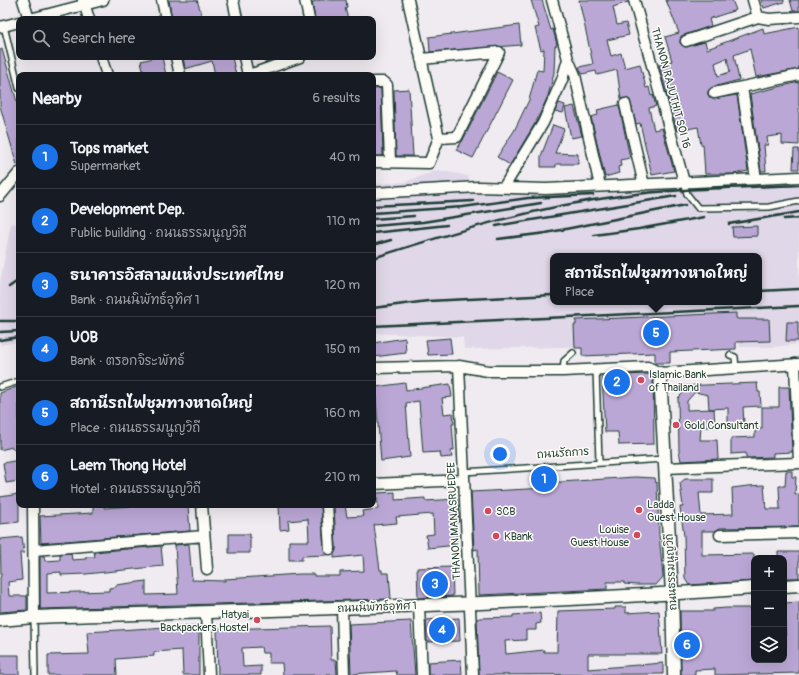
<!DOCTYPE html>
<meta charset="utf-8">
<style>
:root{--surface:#171b24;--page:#20242c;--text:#f1f3f6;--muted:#9ea1a6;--line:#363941;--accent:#1a73e8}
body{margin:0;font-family:Pangolin,"Playpen Sans Thai",sans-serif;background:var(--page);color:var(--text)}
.controls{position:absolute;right:12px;bottom:12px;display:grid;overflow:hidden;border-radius:8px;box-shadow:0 4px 16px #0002}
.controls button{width:36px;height:36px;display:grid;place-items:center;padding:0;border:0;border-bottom:1px solid var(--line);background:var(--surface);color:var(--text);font:20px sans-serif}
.you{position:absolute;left:500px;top:454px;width:14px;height:14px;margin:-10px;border:3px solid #fff;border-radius:50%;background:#1a73e8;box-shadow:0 0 0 6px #1a73e833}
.badge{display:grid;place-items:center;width:26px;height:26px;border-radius:50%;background:var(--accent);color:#fff;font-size:13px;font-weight:700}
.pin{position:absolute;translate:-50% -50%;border:2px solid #fff;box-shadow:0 1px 4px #0006}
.popup{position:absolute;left:550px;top:253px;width:212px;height:52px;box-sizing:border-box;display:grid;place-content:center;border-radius:8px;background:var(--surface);filter:drop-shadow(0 1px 3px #0005);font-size:13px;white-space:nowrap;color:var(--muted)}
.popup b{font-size:15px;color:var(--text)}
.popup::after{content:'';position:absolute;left:50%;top:100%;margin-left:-8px;border:8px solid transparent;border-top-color:var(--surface)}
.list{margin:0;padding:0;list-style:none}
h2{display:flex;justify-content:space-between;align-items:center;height:52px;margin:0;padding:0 16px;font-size:17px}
h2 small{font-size:13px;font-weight:400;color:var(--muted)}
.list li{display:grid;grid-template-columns:26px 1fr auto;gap:12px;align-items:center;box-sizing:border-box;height:64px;padding:0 16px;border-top:1px solid var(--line)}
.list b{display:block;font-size:15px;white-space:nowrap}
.list p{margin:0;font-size:13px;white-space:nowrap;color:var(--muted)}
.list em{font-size:13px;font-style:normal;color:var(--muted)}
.icon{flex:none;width:22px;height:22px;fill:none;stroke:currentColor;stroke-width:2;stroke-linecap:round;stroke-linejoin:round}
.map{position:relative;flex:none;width:799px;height:675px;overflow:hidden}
.search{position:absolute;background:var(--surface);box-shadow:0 4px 16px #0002;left:16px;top:16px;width:360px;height:44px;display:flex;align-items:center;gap:10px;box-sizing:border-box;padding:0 14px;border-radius:8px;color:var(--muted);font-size:15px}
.panel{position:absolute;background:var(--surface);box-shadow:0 4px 16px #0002;left:16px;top:72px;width:360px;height:436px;border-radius:8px}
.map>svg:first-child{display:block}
.built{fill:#e0d7e8;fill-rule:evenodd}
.building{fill:#bba7d6;stroke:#1f3d34;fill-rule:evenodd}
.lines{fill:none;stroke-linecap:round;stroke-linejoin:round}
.service-casing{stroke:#1f3d34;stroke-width:8}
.minor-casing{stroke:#1f3d34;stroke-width:13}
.tertiary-casing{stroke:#1f3d34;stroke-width:15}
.service{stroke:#fdfcf7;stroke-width:5}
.minor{stroke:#fdfcf7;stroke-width:10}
.tertiary{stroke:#fdfcf7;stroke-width:12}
.rail{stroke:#1f3d34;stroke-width:2.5}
.poi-dot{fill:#d1495b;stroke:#fdfcf7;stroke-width:1.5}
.labels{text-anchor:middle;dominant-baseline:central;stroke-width:3;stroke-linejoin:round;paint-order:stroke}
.street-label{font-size:11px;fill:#1f3d34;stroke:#fdfcf7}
.poi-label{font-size:11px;fill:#1f3d34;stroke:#fdfcf7;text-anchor:start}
</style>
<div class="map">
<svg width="799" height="675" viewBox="0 0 799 675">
<rect width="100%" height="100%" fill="#f0ebf0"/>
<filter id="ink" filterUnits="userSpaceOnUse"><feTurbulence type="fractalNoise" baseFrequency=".025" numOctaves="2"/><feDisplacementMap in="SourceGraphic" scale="8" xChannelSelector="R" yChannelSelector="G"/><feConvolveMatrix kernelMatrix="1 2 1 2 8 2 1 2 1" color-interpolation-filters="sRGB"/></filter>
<g filter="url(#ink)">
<path class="built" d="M438 170 468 176 470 190 799 176V344L773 347H740L738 339 567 347 464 349 463 337 373 333V184L405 182ZM553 256H759V302H553Z
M19 223V342L0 345V282L11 224Z"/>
<path class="building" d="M169 0H197L203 19H172Z
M321 0H346L347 7 345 8 348 19H315L312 2Z
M531 0H542L551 30 553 29 557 45 555 46 554 73 548 96 537 120 510 165 497 157 514 131 529 100 537 70 543 71 544 49 541 50 535 28 539 27Z
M579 0H628V2L613 7 617 25 626 23 629 35 607 40 611 56 621 53 625 68 640 64 646 88 649 87 651 96 653 95 656 106 649 108 654 130 662 128 674 171 652 175 640 123 636 124 630 100 626 98 621 99 617 70 597 75 596 71 582 74 579 67 593 64Z
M666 0H732L736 10 709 19 711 26 681 36 680 43 685 47 705 42 707 49 763 28 764 34 799 27V69L756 77 750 49 734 55 739 80 713 87 708 91V95L712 99 737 95 748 171 734 174H705L703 144 701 145 698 127 677 131 659 65 672 61 665 37 679 33ZM727 58 730 72 718 76 715 63Z
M761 0H784V2L764 8Z
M790 0H799V11H793Z
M519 25 521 45 430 52 429 37Z
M2 49 19 109V165H17L0 106V50Z
M157 57H162L166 75H144L141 61Z
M183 57H232L236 75H215L212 61 185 69Z
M497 72 513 80 473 158 456 150 463 140Z
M799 82V145L782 144V135L767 137 768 145H764L766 171H761L750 94Z
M381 88 383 156H373V89Z
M409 89 413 156H396L394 90Z
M559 103 565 105 563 113 555 111Z
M619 105 630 158 620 160 621 166 618 167 619 173 605 177 591 117 598 115 597 110Z
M574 106 582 136 571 138 565 108Z
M553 125 564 129 555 153 578 154V164H556V167H541V156Z
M794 149H799V169H793Z
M757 226V236L733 237 732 227Z
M736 313V318L738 319H769L770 341 736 342V349L670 352V363H655V353L582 356V348H575L574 325H576V320Z
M787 322H798V341H786Z
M405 338 406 353 373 357V343Z
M450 338 452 354 428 355 426 340Z
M648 374 653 377 654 444 619 445 618 432H605L602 376Z
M405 383 406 390 450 384 452 397 442 398 444 414 453 413 454 424H452L454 450 451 451 452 457 441 458 440 452 423 453 419 401 406 403 410 457 381 461 375 387Z
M757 383 758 392H760L761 406 743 407 744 424 728 425V408L709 409 708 395 695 392 687 401V410L714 409 715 427H701L700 440H717L718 459 681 461 679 451 678 398 686 390 679 389V386Z
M19 386V457L12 447 0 450V393Z
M779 387H789L792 452 773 453V457L746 458V453L731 454V438L755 437V429H762V407H779Z
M19 460V481L6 483 3 463Z
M786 471H792V477H796L795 494H799V527L720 528 715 531H702V555L754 554V581L689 585 685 579 684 536 680 507H683L680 483 685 479H713V493H699L701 515 733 514 732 488 748 486 764 485 766 509H780L779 486H785Z
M635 477 655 478 656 483 657 482 659 534 663 577 656 585H637L624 584V582H607V589L479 595 478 549 474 550 471 492 547 488 546 483Z
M395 492V500L425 498V501L457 499 459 522H455L457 545 428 548 426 535 434 534 433 514 396 517 397 523 374 525 380 570H382V573H389L391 599 40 609V556H44L45 561 60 560V554L71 553 72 560 86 559V557H95L94 552 161 546 163 566 86 574 61 575V572L47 573V593L109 591V588L116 587V585L146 581V595L178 594 175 545 189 544 192 580 225 581V579L300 574H314V576H340V572L364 571 363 555 334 558V554L336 549 334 505H345L347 517 363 516 362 511 378 509 377 493Z
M19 494V522L0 524V497Z
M93 505H104V508L149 505H188L190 531 41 543 40 516 93 513Z
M279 505H321L324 549 327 555 302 556V560H289V541H309L308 519 288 521 289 529 280 530Z
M229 534H250V553H229Z
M22 537 24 553H20L22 580 8 582 9 596H27V610L0 612V577L1 576 0 539Z
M778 552H799V578H784V558H778Z
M452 567 453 596 418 598 417 568Z
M799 602V673L715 675V669L695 670V675H681L680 611H713V609L727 608H754V660H784V646H786L784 603Z
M615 607H626V613L659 611 662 654H588V669L663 663V674L479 675 477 619 479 618 513 617V615L540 613 541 623 536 624V630H526V640L505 641 506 654 544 650V652H557L558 611 615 609Z
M459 618 460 641 427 642 426 620Z
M411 621 415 675H397L396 671 351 674 349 624Z
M199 625V675H183L182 650 154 652V656L116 659 117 675H48V655L89 654 87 632Z
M330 626 331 660H336L337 675H283L282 663H269V653H262L261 647 242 648 243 667 261 666V675H218L217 629Z
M0 655H19V675H0Z
M461 660 462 675H428V662Z"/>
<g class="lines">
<defs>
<path id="service" d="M4 26 19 88
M684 182 687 194 698 208 769 207 799 201
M730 355 735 357 736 369
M596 369 599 462
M563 371 564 361 573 353
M0 387 19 381
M463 472 664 459
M34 618 35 675"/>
<path id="minor" d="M23 0 29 19
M83 0 89 19
M162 0 166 19
M233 0 237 19
M305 0 309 19
M634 0 684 182
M753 0 758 17
M30 19 103 0
M0 27 19 22
M686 41 758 17 769 19 799 17
M101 57 107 75
M176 57 180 75
M244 57 248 75
M421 59 499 52 457 137 439 138
M568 59 575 75 600 186
M249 75 300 57
M373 82H384L387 85 390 161
M742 87 756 179
M714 93 799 75
M625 104 644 185
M373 162 429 163 439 138 408 0
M504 187 543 123 562 80 568 59 552 0
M373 193 478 187 546 189 799 177
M0 196 19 173
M459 366 473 675
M373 368 459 366 488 371H563L648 367 660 373 799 364
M665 468 799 463 795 364
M373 484 464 480
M33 505 34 617
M202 505 207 569
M327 505 330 549
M720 535 799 533
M34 550 204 536
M419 606 422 675
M342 609 344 675
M206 612 209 675"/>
<path id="tertiary" d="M660 373 672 594 674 675
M784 586 799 585
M0 620 34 617C274 610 514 605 754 588"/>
</defs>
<use href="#service" class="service-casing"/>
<use href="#minor" class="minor-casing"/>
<use href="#tertiary" class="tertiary-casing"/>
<use href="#service" class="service"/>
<use href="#minor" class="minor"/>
<use href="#tertiary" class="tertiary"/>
<path class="rail" d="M373 206 473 201
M373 213 463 207 528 198 593 195
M373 219 414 216
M784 219 799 218
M729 224 799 212
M373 226 423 222 541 203
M496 226 676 196
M373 233 447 225
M594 235 639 229 704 217
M498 239 546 233 685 205
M373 245 391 240
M373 258C454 232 535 207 620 196 679 188 740 188 799 185
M9 287 19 280
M759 291 799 289
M373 308 428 301 553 295
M0 321H19
M373 326 799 306
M0 332 19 331
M0 340 19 337"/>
</g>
</g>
<g class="poi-dot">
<circle cx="641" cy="380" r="4"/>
<circle cx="676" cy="425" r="4"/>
<circle cx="639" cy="510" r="4"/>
<circle cx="488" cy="511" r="4"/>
<circle cx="637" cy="535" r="4"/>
<circle cx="496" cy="536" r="4"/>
<circle cx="257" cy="620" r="4"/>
</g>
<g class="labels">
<g class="street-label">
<text transform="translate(671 88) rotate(75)">THANON RAJUTHIT SOI 16</text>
<text transform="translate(563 453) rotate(-4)">ถนนรัถการ</text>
<text transform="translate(454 521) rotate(-93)">THANON MANASRUEDEE</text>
<text transform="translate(671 572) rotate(-93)">ถนนธรรมนูญวิถี</text>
<text transform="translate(377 607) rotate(-2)">ถนนนิพัทธ์อุทิศ 1</text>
</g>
<g class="poi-label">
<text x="649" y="374">Islamic Bank<tspan x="649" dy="13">of Thailand</tspan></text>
<text x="684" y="425">Gold Consultant</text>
<text x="647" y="504">Ladda<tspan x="647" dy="13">Guest House</tspan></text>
<text x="496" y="511">SCB</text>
<text x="629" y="529" text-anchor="end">Louise<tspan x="629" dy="13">Guest House</tspan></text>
<text x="504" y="536">KBank</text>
<text x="249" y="614" text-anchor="end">Hatyai<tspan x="249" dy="13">Backpackers Hostel</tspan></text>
</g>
</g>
</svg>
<div class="controls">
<button>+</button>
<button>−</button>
<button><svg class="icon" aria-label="layers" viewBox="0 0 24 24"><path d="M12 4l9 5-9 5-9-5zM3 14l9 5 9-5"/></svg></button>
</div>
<div class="you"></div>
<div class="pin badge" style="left:544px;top:479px">1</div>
<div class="pin badge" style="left:617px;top:382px">2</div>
<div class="pin badge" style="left:435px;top:584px">3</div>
<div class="pin badge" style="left:442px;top:630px">4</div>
<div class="pin badge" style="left:656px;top:333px">5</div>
<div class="popup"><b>สถานีรถไฟชุมทางหาดใหญ่</b>Place</div>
<div class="pin badge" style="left:687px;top:645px">6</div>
<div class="search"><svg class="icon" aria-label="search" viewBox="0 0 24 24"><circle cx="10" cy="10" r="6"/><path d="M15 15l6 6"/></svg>Search here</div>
<section class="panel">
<h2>Nearby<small>6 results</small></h2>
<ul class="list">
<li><span class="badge">1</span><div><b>Tops market</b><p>Supermarket</p></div><em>40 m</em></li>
<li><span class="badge">2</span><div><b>Development Dep.</b><p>Public building · ถนนธรรมนูญวิถี</p></div><em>110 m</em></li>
<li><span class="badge">3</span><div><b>ธนาคารอิสลามแห่งประเทศไทย</b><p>Bank · ถนนนิพัทธ์อุทิศ 1</p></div><em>120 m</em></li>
<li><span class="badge">4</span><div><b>UOB</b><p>Bank · ตรอกจิระพัทธ์</p></div><em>150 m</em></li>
<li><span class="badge">5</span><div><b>สถานีรถไฟชุมทางหาดใหญ่</b><p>Place · ถนนธรรมนูญวิถี</p></div><em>160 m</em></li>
<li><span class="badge">6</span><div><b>Laem Thong Hotel</b><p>Hotel · ถนนธรรมนูญวิถี</p></div><em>210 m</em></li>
</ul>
</section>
</div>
